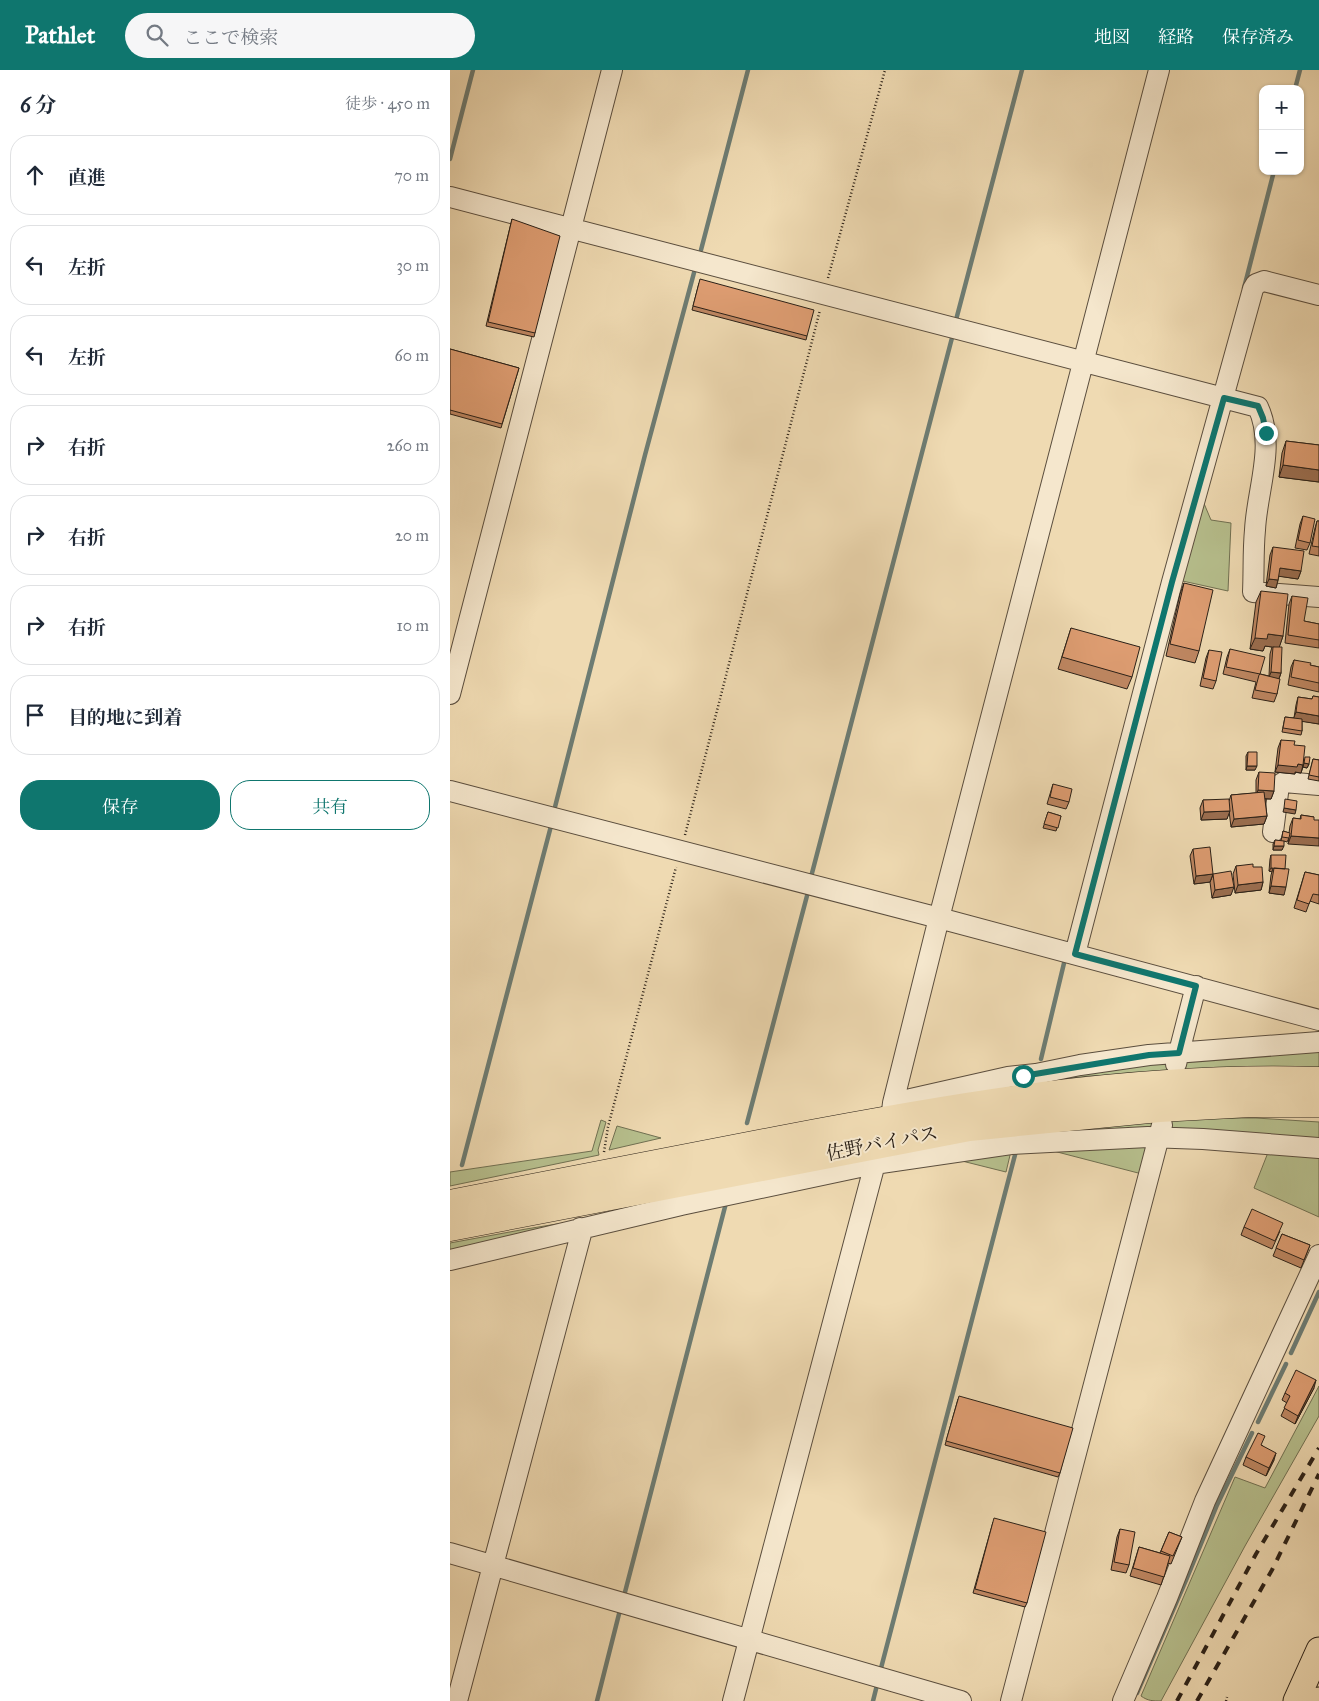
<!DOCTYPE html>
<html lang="ja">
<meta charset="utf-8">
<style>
:root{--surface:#fff;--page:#f6f6f7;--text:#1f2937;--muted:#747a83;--line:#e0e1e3;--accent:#0f766e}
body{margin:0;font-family:"IM FELL Great Primer","Noto Serif JP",serif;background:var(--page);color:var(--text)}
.controls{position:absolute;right:15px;top:15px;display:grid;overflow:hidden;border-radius:10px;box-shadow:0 1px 4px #0004}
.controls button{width:45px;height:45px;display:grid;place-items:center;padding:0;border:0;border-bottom:1px solid var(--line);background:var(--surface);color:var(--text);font:25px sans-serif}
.stop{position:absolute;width:15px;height:15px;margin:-11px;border:4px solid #0f766e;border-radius:50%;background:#fff}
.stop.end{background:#0f766e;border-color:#fff;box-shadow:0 1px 5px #0008}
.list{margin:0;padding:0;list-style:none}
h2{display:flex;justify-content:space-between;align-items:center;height:65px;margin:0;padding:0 20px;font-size:21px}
h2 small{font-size:16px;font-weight:400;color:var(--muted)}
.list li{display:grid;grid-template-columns:32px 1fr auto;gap:15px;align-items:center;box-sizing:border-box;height:80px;margin:0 10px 10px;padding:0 10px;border:1px solid var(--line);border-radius:20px}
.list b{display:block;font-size:19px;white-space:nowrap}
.list em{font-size:16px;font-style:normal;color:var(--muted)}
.actions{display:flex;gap:10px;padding:15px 20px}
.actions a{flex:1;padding:11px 0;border:1px solid var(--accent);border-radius:20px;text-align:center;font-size:18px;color:var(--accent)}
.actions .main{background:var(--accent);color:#fff}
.icon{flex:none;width:28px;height:28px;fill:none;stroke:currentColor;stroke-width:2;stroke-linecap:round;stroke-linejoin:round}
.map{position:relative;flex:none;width:869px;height:1631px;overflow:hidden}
header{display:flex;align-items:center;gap:30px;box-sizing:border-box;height:70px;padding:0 25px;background:var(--accent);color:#fff}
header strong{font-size:24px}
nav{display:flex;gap:28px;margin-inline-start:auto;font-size:18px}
.search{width:350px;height:45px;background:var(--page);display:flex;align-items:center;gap:12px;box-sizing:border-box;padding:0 18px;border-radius:28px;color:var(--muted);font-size:19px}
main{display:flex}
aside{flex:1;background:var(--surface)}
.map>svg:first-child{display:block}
.green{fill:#b7c08e;stroke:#707052}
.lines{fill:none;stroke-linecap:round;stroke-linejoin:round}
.stream{stroke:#6d7c73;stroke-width:4.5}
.minor-casing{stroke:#5b4e3e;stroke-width:22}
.major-casing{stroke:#2a2017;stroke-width:27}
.highway-casing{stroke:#2a2017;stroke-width:29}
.path{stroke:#2a2017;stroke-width:2.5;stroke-dasharray:1 2.5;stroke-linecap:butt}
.minor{stroke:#f5e7cd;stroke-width:20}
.major{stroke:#efdab2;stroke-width:25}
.highway{stroke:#efdab2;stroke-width:28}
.rail{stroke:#2a2017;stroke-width:4;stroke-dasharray:9 9;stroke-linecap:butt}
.wall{fill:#bf8762;stroke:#2a2017}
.shaded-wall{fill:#9b6e50;stroke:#2a2017}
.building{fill:#de9d72;stroke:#2a2017}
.route{stroke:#0f766e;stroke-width:6}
.labels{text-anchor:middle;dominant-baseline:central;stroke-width:4;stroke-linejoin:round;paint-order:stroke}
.street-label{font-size:19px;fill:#2a2017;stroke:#f5e7cd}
</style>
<header>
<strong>Pathlet</strong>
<div class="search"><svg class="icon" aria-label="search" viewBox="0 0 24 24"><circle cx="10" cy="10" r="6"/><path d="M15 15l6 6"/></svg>ここで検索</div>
<nav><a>地図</a><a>経路</a><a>保存済み</a></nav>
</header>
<main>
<aside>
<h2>6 分<small>徒歩 · 450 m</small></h2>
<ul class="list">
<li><svg class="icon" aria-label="ahead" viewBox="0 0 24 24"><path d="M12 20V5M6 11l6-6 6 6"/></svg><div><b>直進</b></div><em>70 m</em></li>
<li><svg class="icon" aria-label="left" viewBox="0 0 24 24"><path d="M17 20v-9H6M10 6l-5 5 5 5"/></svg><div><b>左折</b></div><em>30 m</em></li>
<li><svg class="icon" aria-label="left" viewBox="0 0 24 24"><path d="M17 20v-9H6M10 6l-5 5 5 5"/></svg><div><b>左折</b></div><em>60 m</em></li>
<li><svg class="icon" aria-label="right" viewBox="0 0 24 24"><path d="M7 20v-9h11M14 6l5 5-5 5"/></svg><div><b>右折</b></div><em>260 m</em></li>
<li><svg class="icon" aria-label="right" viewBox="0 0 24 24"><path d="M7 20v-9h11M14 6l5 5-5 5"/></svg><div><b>右折</b></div><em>20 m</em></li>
<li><svg class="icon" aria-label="right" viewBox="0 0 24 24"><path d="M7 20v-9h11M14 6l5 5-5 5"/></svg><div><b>右折</b></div><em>10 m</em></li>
<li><svg class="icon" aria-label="arrive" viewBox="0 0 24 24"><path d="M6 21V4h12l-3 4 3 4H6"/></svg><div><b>目的地に到着</b></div></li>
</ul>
<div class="actions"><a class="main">保存</a><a>共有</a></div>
</aside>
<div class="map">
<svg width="869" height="1631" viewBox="0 0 869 1631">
<rect width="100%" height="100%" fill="#efdab2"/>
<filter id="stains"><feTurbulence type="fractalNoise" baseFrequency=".004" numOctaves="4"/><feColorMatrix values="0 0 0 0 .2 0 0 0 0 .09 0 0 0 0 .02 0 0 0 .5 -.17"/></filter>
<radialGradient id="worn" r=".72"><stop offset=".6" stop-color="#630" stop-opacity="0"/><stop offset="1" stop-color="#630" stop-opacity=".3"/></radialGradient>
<path class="green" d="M750 424 761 450 781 453 778 521 728 510Z
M869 977V1001H743L639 1006 551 1016 559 1011 738 990Z
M740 1048H806L869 1052V1073L698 1062 549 1067Z
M151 1050 156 1052 148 1080 149 1085 0 1116V1102L142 1081Z
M167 1056 211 1068 159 1080Z
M648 1074 699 1078 692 1104 588 1077Z
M819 1080 869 1084V1147L804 1118Z
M561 1081 556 1102 504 1089Z
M206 1138 0 1187V1173L76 1159Z
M869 1316V1346L795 1476 711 1631C703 1631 698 1631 691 1626L785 1407 815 1418Z"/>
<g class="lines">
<path class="stream" d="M845 19 850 0
M0 89 23 0
M251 180 298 0
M794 218 824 101
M506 250 572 0
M105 737 195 385 245 199
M361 807 503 264
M591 989 615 889
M297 1053 358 822
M12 1095 101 756
M841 1283 869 1222
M808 1352 836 1294
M174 1526 276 1133
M430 1602 566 1081
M687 1623 736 1510 767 1435 802 1363
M147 1631 170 1540
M423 1631 427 1615"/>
<defs>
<path id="minor" d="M0 127 808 337C826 376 807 419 805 460 803 480 804 501 803 522L869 527
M0 624 162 0
M0 721 489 848 869 950
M823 762 829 715 834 712 869 715
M625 884 722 512 803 219 806 214 814 211 869 225
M726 994 746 916
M443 1033 558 1007 586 1004 630 995 699 985 869 972
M441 1049 443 1033 489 848 709 0
M0 1190 231 1135 424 1094 561 1074 698 1067 753 1069 869 1078
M0 1483 511 1631
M7 1631 131 1164 130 1158
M283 1631 423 1101 424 1084
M561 1631 712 1055
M673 1631 717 1528 755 1431 869 1185"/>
<path id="major" d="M846 1631 869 1580
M869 1631V1630"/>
<path id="highway" d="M0 1134C110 1112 220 1091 330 1070 508 1036 686 1005 869 1011
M0 1157 519 1057 709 1038 800 1033H869"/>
</defs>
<use href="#minor" class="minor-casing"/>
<use href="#major" class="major-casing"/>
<use href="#highway" class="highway-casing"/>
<path class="path" d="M378 208 435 0
M235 765 370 240
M154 1082 158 1057 226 797
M776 1631 777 1627"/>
<use href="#minor" class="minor"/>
<use href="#major" class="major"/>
<use href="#highway" class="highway"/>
<path class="rail" d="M727 1631 806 1484 869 1378
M747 1631 822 1500 869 1404"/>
</g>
<path class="wall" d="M62 149 85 263 84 267 36 256Z
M249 213 357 266 356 270 242 240Z
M0 279 69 298 51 358 0 344Z
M836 371 869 375V412L829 407 832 383Z
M853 446 860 473 857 480 845 478 850 454Z
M867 451H869V486L859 484 865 458Z
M823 477 851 501 848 509 829 506 826 518 816 516 820 485Z
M734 513 749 581 745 593 716 586 730 524Z
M811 521 833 566 829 577 831 603 829 609 827 624 824 632 802 628 806 612 773 604 777 587 780 579 810 604 819 606 820 584 822 577 815 576 813 581 800 579 806 532Z
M842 526 854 551 869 554V578L835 573 839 534Z
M621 558 682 607 677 619 608 599Z
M759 580 766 611 763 619 750 616 756 588Z
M844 590 860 595 869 597V622L838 615 841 597Z
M863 626 869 627V654L852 651V661L851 665 832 662 835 647 844 648 846 635 848 627 862 629Z
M831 670 844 675 854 690 859 694 857 698 853 697 851 703 845 702V704L825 702 828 678Z
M798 682 805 700H796V686Z
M863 689 869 690V711L858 709Z
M809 702 824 721 821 729H815L817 746 814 754 781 757 779 741 777 749 751 750 750 738 753 730 779 731 781 725 806 723V710Z
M603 714 619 732 616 739 597 734Z
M598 742 611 746 606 761 593 758Z
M851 745 864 747 838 774 839 768 837 772 834 771 832 780H823V774L825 770 831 771 833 761 839 763 840 756 843 748 850 749Z
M743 779 763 804 760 812 744 814 740 786Z
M821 785 834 825 819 823 821 805 822 802 819 801 820 789Z
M786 796 803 797 813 812 811 820 785 823 783 804Z
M855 802 869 805V834L860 831 856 842 844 838Z
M763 804 781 825 762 828 760 812Z
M794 1157 830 1161 822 1179 791 1165Z
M832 1164 860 1175 851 1198 823 1186Z
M864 1318 845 1354 831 1346 837 1333 832 1330 835 1323Z
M508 1329 610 1403 608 1407 495 1375Z
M812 1375 824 1390 816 1406 793 1395 796 1387Z
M543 1452 577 1533 575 1537 523 1523Z
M670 1459 679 1495 676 1503 661 1500 667 1467Z
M719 1462 732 1467 721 1494 718 1493 711 1515 680 1506 689 1477 710 1483Z"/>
<path class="shaded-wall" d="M833 395 869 400V412L829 407Z
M830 498 851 501 848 509 827 506Z
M819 509 828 510 826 518 816 516Z
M818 564 833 566 829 578 815 576 813 581 800 579 805 568Z
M821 602 831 603 828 611 818 610Z
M846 642 869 646V654L843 650Z
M854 693 859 694 857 698 853 697Z
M848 694 853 695 851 703 845 702V704L825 702 828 695Z
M797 696H807L805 700H796Z
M808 720 824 721 821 729 805 728Z
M834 738 846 740 845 744 833 742Z
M780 741 777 749 751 750 754 742Z
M817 746 814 754 781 757 784 749Z
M841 766 869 768V776L838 774Z
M824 776H834L832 780H823Z
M821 798H823L822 802 819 801Z
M763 804 760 812 744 814 746 806Z
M813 812 811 820 785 823 788 815Z
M821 816 836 817 834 825 819 823Z
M784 817 781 825 762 828 765 820Z
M866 1310 864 1318 845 1354 848 1346Z
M826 1383 824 1390 816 1406 819 1398Z"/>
<path class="building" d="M62 149 110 166 85 263 38 252Z
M250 209 364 240 357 266 243 236Z
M0 279 69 298 52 354 0 340Z
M836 371 869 375V400L833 395Z
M853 446 865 449 860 473 848 470Z
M867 451H869V477L862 476Z
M823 477 854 481 851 501 830 498 828 510 819 509Z
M734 513 763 520 749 581 720 574Z
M811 521 838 524 833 566 818 564 817 569 805 568Z
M842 526 858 528 854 551 869 554V570L838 565Z
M621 558 690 577 682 607 612 587Z
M823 577H832L831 603 821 602Z
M780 579 815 587 810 604 830 609 827 624 805 620 809 605 810 604 776 597Z
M759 580 772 582 766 611 753 608Z
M844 590 861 593 860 595 869 597V613L841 607Z
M863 626 869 627V646L846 642 848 627 862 629Z
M835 647 852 649V661L833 658Z
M831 670 845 671 844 675 855 676 853 695 848 694 847 697 828 695Z
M798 682H807V696H797Z
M855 687H860L859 694 854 693Z
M863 689 869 690V707L859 705Z
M809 702 825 703 824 721 808 720Z
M603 714 622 719 619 732 600 727Z
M814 722 817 746 784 749 781 725Z
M779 729 780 741 754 742 753 730Z
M835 729 847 731 846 740 834 738Z
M598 742 611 746 608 758 594 754Z
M851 745 864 747V750H869V768L841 766 843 748 851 749Z
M833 761 840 763 839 768 832 767Z
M825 770 834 771V776H824Z
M760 777 763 804 746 806 743 779Z
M821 785H836L835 799 821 798Z
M803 794V797H812L813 812 788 815 786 796Z
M824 798 839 799 836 817 821 816Z
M781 801 784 817 765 820 763 804Z
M855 802 869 805V825L863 824 859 834 847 830Z
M802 1139 833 1153 825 1171 794 1157Z
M832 1164 860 1175 854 1190 826 1178Z
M846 1300 866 1310 848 1346 834 1338 840 1326 835 1323Z
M509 1326 623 1358 610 1403 496 1371Z
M808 1363 815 1366 811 1375 826 1383 819 1398 796 1387Z
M544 1448 596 1462 577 1533 525 1519Z
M670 1459 685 1462 679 1495 664 1492Z
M719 1462 732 1467 723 1486 711 1481Z
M689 1477 720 1486 714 1507 683 1498Z"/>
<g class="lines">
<path class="route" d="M573 1006 699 985 729 983 746 916 625 884 722 512 774 328 808 336 813 348 816 363"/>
</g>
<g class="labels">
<g class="street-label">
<text transform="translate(432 1073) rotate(-11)">佐野バイパス</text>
</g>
</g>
<rect width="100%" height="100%" filter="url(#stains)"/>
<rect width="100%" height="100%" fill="url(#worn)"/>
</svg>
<div class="controls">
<button>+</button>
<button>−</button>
</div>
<div class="stop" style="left:573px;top:1006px"></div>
<div class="stop end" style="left:816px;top:363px"></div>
</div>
</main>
